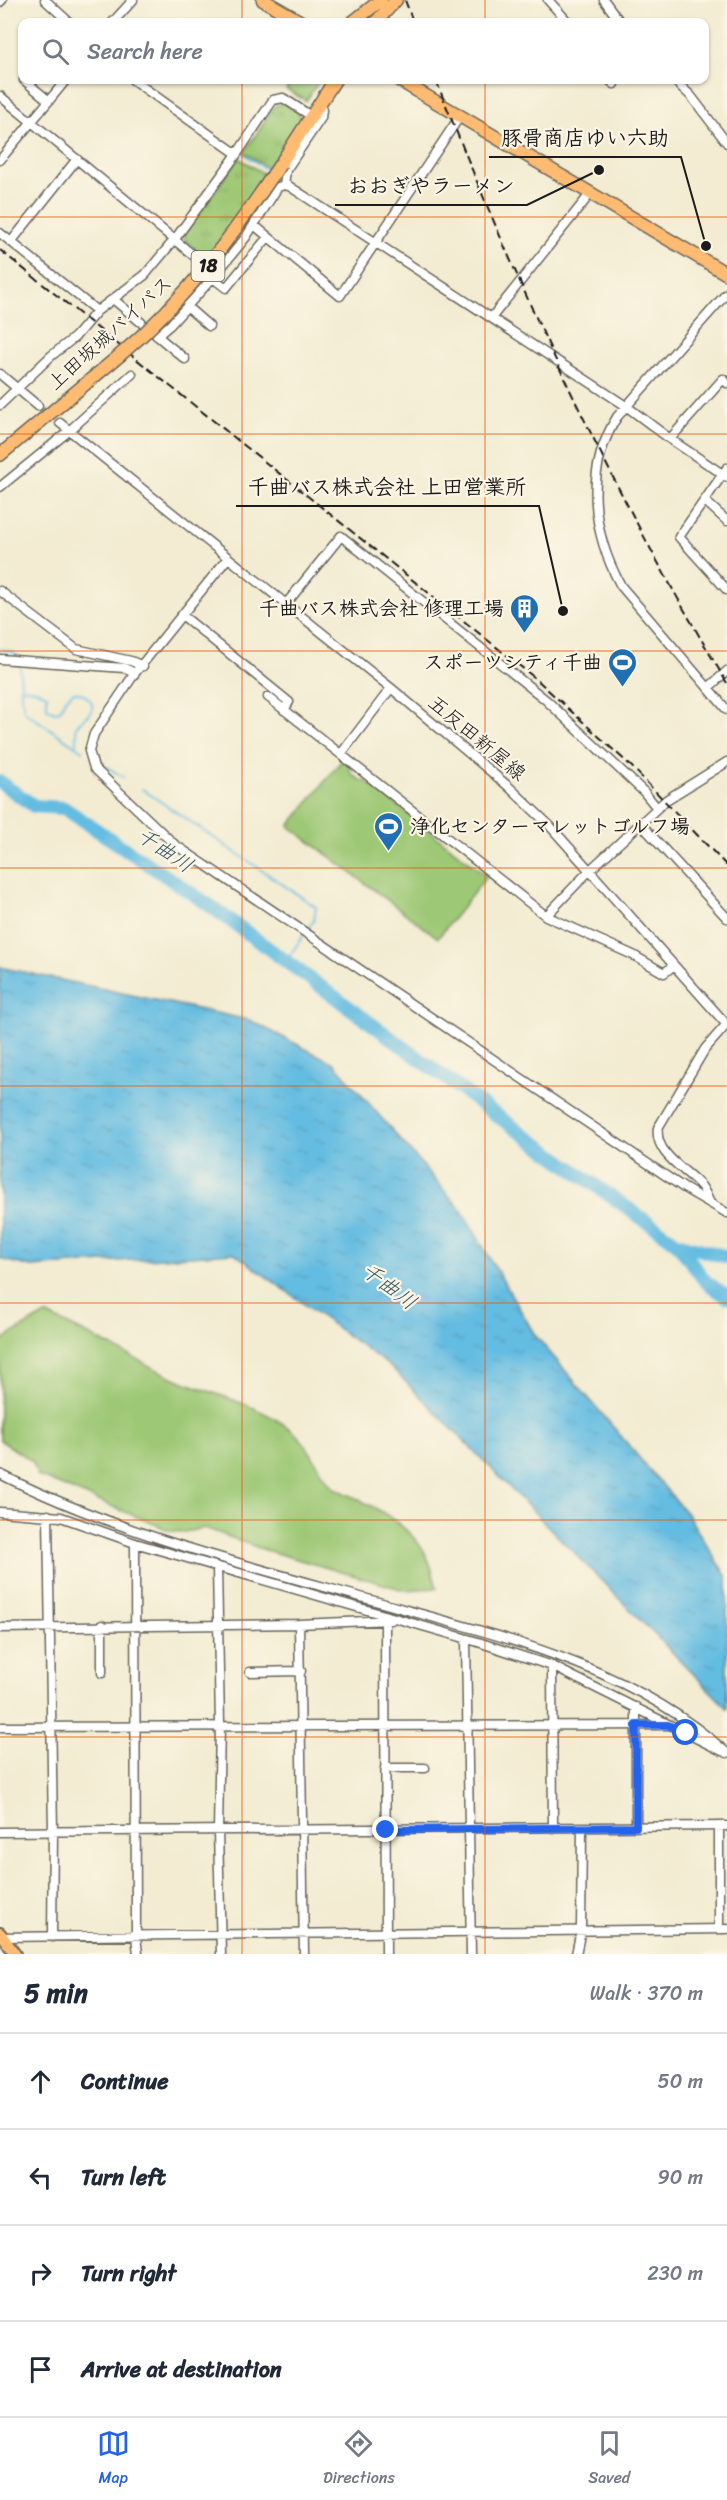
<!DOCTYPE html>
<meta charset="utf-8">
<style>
:root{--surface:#fff;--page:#f6f6f7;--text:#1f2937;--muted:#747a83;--line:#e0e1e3;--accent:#2563eb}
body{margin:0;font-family:Sriracha,"Klee One",sans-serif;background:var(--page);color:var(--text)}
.stop{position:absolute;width:18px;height:18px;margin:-14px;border:4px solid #2563eb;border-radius:50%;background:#fff}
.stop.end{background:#2563eb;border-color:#fff;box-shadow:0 2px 6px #0008}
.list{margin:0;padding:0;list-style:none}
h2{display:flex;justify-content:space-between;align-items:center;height:78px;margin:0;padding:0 24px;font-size:26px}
h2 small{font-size:20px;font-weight:400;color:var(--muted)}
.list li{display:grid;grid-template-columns:39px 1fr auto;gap:18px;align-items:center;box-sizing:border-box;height:96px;padding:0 24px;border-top:2px solid var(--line)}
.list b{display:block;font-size:22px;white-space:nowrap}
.list em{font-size:20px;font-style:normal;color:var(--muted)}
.icon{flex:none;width:33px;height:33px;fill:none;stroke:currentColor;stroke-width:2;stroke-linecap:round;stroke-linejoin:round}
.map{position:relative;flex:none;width:727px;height:1954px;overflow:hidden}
.search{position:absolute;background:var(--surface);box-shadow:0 2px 4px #0004;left:18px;right:18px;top:18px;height:66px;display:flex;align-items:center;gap:15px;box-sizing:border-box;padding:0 21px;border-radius:12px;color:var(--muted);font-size:22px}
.sheet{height:462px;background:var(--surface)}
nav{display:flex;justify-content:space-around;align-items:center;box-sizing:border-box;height:84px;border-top:2px solid var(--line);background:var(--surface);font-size:16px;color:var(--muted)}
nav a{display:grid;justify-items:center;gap:3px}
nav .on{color:var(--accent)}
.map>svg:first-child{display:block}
.grass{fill:url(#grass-tufts);stroke:#5c7248;stroke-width:1.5}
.park{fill:#9dc874;stroke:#5c7248;stroke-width:1.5}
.water{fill:url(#water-ripples);stroke:#406c7e;stroke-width:1.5}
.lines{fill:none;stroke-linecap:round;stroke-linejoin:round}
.stream{stroke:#64bce1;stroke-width:2}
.river{stroke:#64bce1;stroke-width:14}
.minor-tunnel{stroke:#c8c2ae;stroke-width:8;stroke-dasharray:8 4;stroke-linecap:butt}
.minor-casing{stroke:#67655c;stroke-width:11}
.major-casing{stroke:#67655c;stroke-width:14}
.highway-casing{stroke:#67655c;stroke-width:15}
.minor{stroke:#fff;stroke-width:8}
.major{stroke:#febb71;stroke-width:10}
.highway{stroke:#febb71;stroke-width:12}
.rail{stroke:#1c1c1c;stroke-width:2;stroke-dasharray:9 4.5;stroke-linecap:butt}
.highway-bridge-casing{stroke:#67655c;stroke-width:15;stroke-linecap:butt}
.highway-bridge{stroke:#febb71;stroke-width:12}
.route{stroke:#2563eb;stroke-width:8}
.grid{fill:none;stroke:#e8590c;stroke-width:1.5;stroke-opacity:0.55}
.labels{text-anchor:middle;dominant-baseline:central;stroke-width:4.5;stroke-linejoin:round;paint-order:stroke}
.shield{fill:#fcf5e5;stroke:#5f5d58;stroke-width:1.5}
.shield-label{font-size:18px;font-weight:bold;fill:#1c1c1c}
.street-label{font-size:20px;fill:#1c1c1c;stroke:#fcf5e5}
.poi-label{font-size:20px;font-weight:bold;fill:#1c1c1c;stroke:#fcf5e5;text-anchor:end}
.water-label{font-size:21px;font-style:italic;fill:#395c6b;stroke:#fcf5e5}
.leader{fill:none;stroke:#1c1c1c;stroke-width:2}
.callout-dot{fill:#1c1c1c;stroke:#fcf5e5;stroke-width:2}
.callout-label{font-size:21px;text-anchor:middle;font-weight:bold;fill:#1c1c1c;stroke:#fcf5e5;stroke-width:4.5;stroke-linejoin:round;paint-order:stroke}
</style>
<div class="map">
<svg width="727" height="1954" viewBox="0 0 727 1954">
<defs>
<pattern id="grass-tufts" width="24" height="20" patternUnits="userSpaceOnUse" patternTransform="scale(1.5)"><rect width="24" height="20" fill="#9dc874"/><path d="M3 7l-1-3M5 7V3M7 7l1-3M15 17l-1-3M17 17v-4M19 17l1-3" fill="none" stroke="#87ab64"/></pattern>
<pattern id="water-ripples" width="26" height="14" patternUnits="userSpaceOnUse" patternTransform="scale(1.5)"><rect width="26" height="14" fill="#64bce1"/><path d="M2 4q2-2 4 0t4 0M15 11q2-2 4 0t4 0" fill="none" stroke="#56a1c0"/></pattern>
</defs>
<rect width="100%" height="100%" fill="#fcf5e5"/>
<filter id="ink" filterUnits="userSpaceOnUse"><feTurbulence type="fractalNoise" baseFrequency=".0167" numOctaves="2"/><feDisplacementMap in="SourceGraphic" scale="12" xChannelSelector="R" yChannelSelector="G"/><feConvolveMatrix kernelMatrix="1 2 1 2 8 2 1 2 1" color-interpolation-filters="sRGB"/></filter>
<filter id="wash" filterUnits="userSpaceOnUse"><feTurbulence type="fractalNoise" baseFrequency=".008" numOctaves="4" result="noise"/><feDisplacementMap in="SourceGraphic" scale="24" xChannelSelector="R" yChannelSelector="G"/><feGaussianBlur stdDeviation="1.35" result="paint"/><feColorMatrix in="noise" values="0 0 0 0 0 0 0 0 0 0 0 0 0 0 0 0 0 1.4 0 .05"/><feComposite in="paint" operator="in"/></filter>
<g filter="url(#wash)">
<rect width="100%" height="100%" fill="#f3ecd2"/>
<path class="grass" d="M293 80H320L306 101 286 89Z
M284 103 298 111 301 120 269 169 244 152 273 109 276 105Z
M239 158 267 176 206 259 185 240 183 234Z"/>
<path class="park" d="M342 760 350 767V772L361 781H366L487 876 438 938 289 826Z
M47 1315C89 1334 129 1356 170 1376 211 1395 265 1404 298 1436 313 1451 319 1473 334 1488 368 1503 405 1520 425 1553 431 1563 434 1577 437 1588L404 1590 262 1549 205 1528 184 1532 171 1531 38 1476 32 1461 0 1440V1342C8 1336 40 1316 47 1315Z"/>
<path class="water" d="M0 967 249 1020 334 1063 462 1211 535 1335 687 1514 727 1577V1708L392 1368 234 1253 31 1267 0 1259Z"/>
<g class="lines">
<path class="stream" d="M244 154 269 171
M0 649 12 652 19 657
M20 662 21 696 25 712 83 751
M21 688 36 690 47 695V708L55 712 61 709 65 700 73 692C80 692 85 694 90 700 99 712 81 718 76 727L77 747
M99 762 123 777
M142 789 316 907 314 920 286 961"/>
<path class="river" d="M0 782 34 806 64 808 209 905 499 1117 677 1243 705 1281 727 1297
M677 1243 727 1257"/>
</g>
</g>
<g filter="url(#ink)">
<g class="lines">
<path class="minor-tunnel" d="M38 406 60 423"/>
<defs>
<path id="minor" d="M45 0 69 22
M548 0 568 22
M604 0 620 22
M0 2 2 0
M113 22 133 0
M24 80 49 101
M133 80 237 154
M609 80 614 84
M674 80 691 96 727 143
M0 96 216 274 246 237 278 187 284 185 289 186 626 406 670 439 727 477
M0 160 66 80
M284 185 286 170 321 118 322 110 320 103
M254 225 340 296 460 116
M0 233 97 311
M11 242 77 159
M213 278 226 288 268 237
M727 293 617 417C584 470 592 533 621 586L727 710
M113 299 185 359
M187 307 209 326
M492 317 591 193
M157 336 170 325 216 274
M0 374 38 406
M0 405 51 356 75 337 97 311 145 275 175 239 237 154 273 100 283 98 311 116
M60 423 391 688 508 786 550 826 727 1025
M670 439 723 379 727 383
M727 468 679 537 727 590
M0 487 69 431 132 374
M705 501 727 521
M227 559 135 673 94 734 89 751 94 768 174 844 684 1188 727 1213
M0 591 76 649 131 661 143 666
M286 604 341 536 546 700 644 792 657 808
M182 615 289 702 284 710
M0 659 124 668 135 673
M708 688 727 671
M268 697 546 916 633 955 664 973 673 966
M341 754 391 688
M640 823 727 918
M546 916 590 870 666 800 727 762
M710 1203C707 1197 705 1191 701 1186 686 1169 654 1154 658 1128L705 1049 727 1024
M0 1474C126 1538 267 1570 403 1609 516 1640 638 1672 727 1753
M0 1512 61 1517 135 1543 478 1642 552 1666 722 1751
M48 1515 53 1832 52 1937
M135 1543 136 1936 138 1954
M217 1567 220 1725 218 1831 221 1954
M385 1620 386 1954
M299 1624 304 1954
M0 1628 299 1624 391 1620
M466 1639 471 1954
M552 1666 553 1828
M250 1672 301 1671
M102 1673V1625
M0 1727 668 1725
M385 1768H425
M719 1826V1929
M636 1827V1707
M0 1832 727 1826
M0 1937 727 1929
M576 1954 581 1930 582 1828"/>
<path id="major" d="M0 1933 15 1954"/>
<path id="highway" d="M263 0 301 22
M353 22 381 0
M376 22 396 0
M399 80 727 274
M281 163 335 80
M0 455 119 356"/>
</defs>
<use href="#minor" class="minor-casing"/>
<use href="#major" class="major-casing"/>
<use href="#highway" class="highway-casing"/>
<use href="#minor" class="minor"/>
<use href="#major" class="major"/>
<use href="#highway" class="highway"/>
<path class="rail" d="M405 0 413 22
M436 80C517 287 612 492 727 683
M0 250 535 678 631 766 727 866"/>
<defs>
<path id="highway-bridge" d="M119 356C187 298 232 237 281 163"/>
</defs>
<use href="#highway-bridge" class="highway-bridge-casing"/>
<use href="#highway-bridge" class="highway-bridge"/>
</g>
</g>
<g class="lines" filter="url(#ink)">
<path class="route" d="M386 1830 636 1827V1725H668L686 1733"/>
</g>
<path class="grid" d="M242 0V22M485 0V22M242 80V1954M485 80V1954M0 217H727M0 434H727M0 651H727M0 868H727M0 1086H727M0 1303H727M0 1520H727M0 1737H727"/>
<defs>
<symbol id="building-pin" viewBox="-11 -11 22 30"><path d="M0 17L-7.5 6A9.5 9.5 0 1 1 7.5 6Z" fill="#1f6fb2" stroke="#fcf5e5"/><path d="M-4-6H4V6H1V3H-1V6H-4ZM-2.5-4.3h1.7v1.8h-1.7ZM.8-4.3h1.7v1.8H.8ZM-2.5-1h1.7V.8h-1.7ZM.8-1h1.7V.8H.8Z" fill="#fff"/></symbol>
<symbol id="stadium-pin" viewBox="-11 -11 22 30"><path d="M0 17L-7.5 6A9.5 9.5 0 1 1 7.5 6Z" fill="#1f6fb2" stroke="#fcf5e5"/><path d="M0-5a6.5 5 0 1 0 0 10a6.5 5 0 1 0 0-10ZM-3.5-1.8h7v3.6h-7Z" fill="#fff"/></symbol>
</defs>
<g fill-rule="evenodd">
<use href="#building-pin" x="508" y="592" width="33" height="45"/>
<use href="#stadium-pin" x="606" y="646" width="33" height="45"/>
<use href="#stadium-pin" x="372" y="810" width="33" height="45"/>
</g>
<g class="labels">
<rect class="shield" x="191.5" y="251" width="33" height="30" rx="4.5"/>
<g class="shield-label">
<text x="208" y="266">18</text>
</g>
<g class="street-label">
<text transform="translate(110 333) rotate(-42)">上田坂城バイパス</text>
<text transform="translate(477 738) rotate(40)">五反田新屋線</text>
</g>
<g class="poi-label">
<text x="504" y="608">千曲バス株式会社 修理工場</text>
<text x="602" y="662">スポーツシティ千曲</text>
<text x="410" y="826" text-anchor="start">浄化センターマレットゴルフ場</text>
</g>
<g class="water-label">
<text transform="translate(165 850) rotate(34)">千曲川</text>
<text transform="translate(389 1286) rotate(37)">千曲川</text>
</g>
</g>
<path class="leader" d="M706 246L681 157H489M599 170L527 205H335M563 611L539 506H236"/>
<g class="callout-dot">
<circle cx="706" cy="246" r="6"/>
<circle cx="599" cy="170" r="6"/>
<circle cx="563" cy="611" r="6"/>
</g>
<g class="callout-label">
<text x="585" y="145">豚骨商店ゆい六助</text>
<text x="431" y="193">おおぎやラーメン</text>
<text x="387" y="494">千曲バス株式会社 上田営業所</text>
</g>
</svg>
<div class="stop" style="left:686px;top:1733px"></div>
<div class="stop end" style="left:386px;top:1830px"></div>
<div class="search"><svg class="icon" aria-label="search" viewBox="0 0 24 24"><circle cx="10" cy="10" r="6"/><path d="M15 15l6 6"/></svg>Search here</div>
</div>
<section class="sheet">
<h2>5 min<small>Walk · 370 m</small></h2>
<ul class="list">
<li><svg class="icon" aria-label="ahead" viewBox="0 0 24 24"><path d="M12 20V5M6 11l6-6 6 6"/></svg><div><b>Continue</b></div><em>50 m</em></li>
<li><svg class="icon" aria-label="left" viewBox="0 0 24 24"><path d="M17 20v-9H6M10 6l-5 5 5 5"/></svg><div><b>Turn left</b></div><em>90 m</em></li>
<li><svg class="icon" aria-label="right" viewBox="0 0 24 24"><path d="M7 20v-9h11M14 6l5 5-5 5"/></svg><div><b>Turn right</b></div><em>230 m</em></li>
<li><svg class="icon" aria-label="arrive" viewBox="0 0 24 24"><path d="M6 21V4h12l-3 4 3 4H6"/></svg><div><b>Arrive at destination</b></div></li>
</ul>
</section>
<nav>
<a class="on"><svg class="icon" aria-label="map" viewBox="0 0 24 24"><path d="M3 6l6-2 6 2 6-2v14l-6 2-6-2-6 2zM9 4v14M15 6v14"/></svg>Map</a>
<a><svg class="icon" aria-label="directions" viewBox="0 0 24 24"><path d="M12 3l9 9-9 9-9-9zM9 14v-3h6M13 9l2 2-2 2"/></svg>Directions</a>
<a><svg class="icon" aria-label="saved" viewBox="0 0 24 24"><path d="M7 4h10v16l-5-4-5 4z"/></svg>Saved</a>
</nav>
